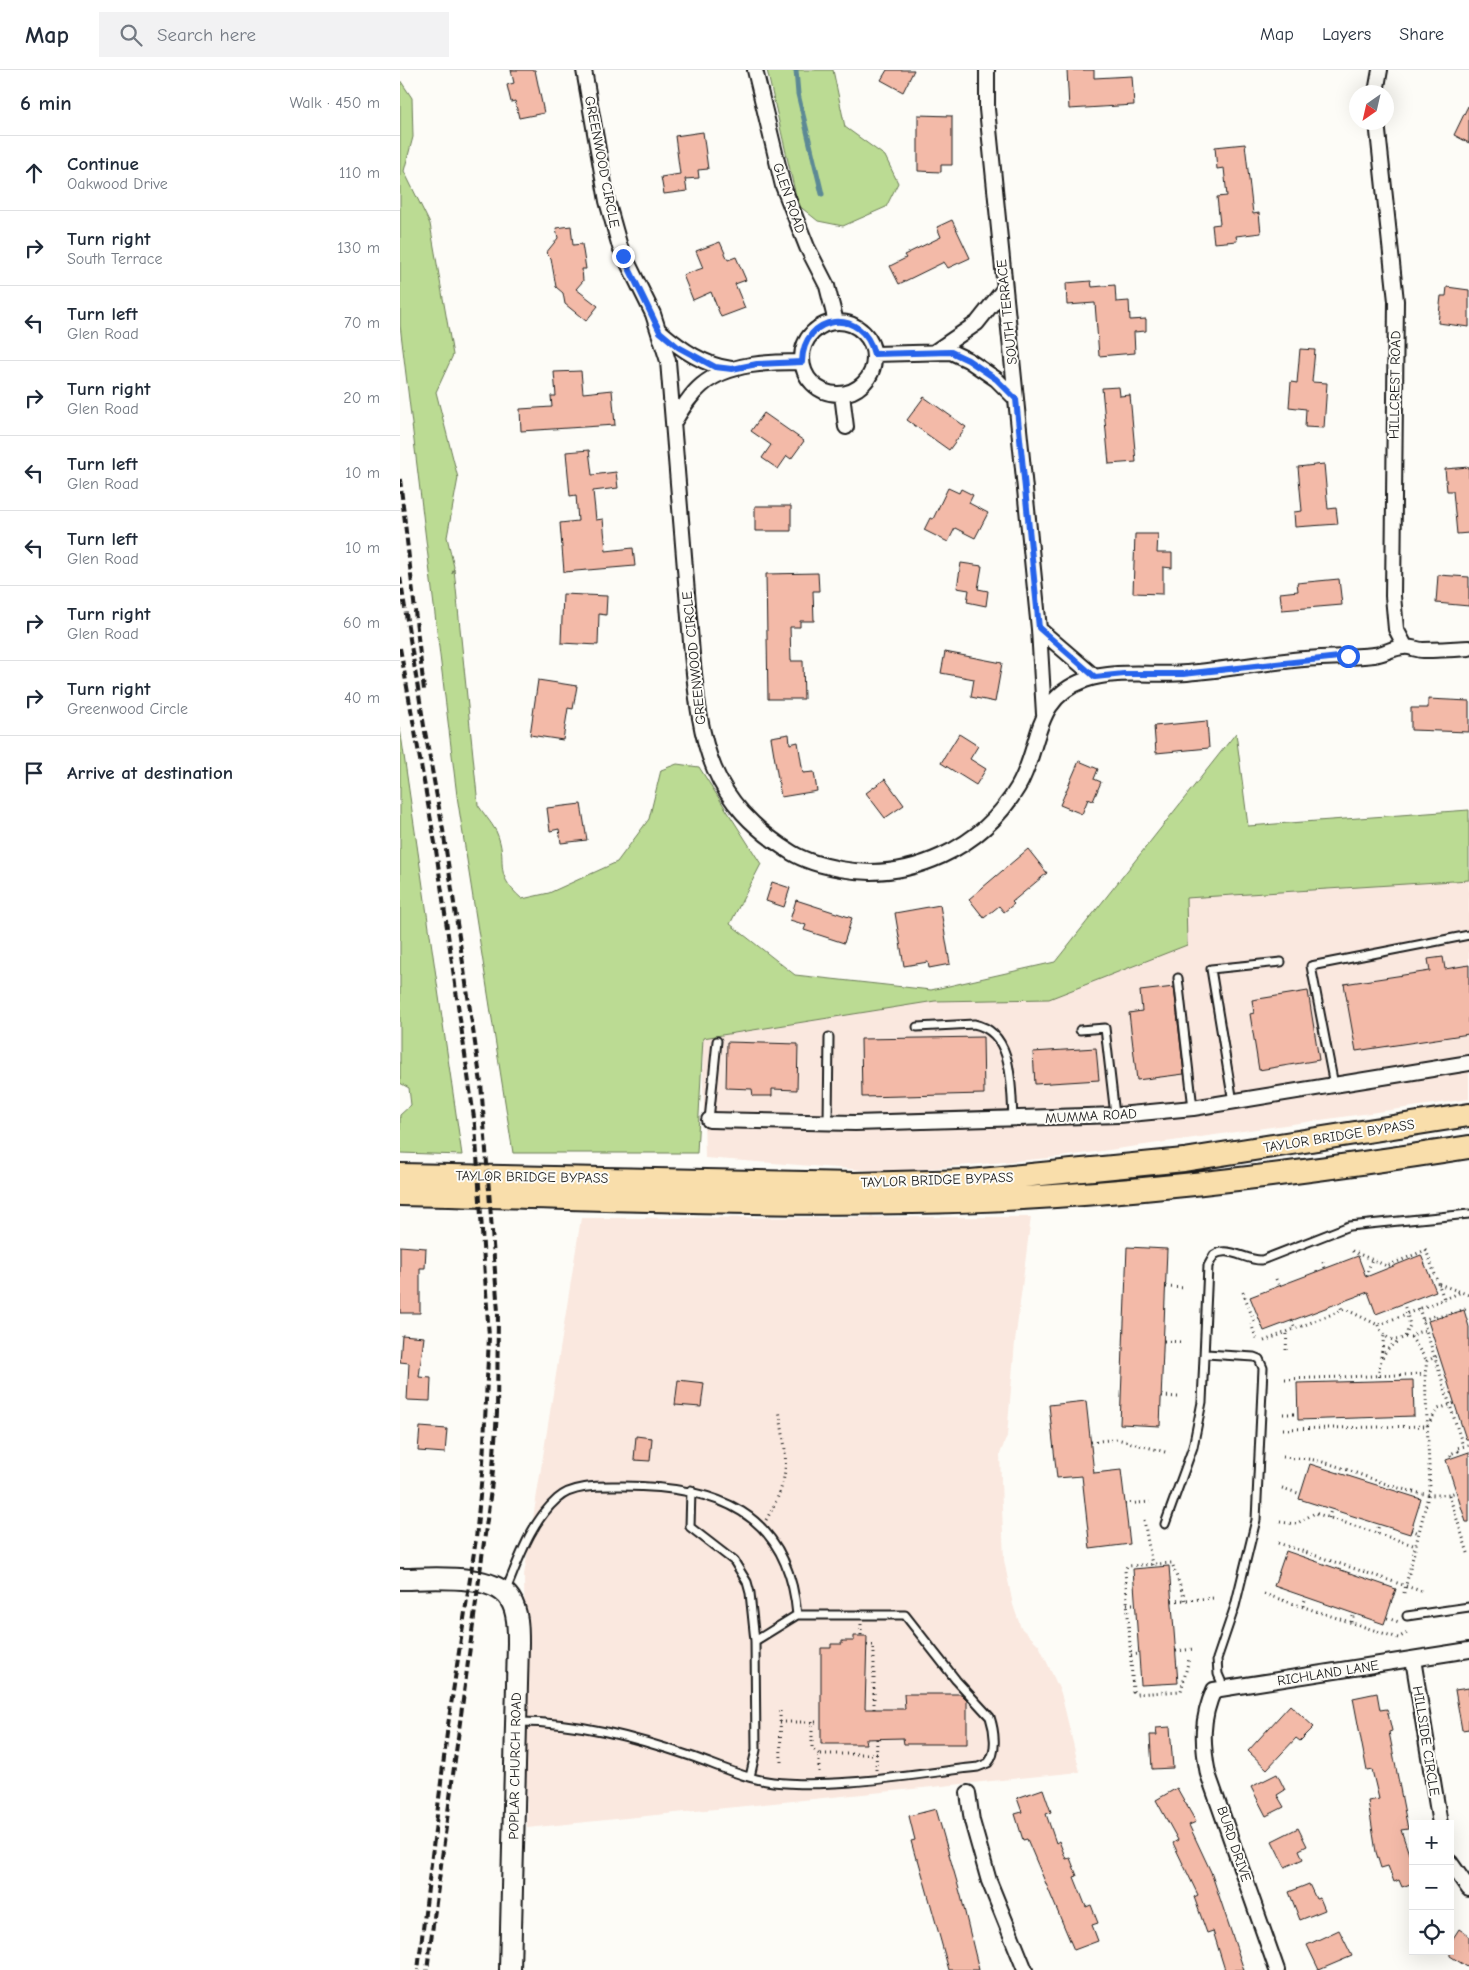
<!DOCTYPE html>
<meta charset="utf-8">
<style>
:root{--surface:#fff;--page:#f2f2f3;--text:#1f2937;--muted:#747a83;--line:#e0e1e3}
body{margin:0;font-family:"Comic Neue",sans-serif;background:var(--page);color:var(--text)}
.controls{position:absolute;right:15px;bottom:15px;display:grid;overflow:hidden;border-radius:0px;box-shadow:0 5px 20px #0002}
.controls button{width:45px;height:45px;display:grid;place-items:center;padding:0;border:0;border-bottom:1px solid var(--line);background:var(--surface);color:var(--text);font:25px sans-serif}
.compass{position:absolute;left:949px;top:15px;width:45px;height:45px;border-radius:50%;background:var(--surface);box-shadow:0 5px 20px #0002;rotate:214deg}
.stop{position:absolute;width:15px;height:15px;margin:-11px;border:4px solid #2563eb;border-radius:50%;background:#fff}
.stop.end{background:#2563eb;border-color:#fff;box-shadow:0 1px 5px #0008}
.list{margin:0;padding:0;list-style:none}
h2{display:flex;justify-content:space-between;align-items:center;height:65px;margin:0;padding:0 20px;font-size:21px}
h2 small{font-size:16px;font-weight:400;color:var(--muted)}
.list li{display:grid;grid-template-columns:32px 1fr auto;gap:15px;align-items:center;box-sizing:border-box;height:75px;padding:0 20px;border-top:1px solid var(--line)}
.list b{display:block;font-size:19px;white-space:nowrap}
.list p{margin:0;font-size:16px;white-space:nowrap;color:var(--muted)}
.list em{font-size:16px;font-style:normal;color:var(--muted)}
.icon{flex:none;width:28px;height:28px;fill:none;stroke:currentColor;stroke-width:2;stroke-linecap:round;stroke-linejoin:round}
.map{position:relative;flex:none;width:1069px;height:1900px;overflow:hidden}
header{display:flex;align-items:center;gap:30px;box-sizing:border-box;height:70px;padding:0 25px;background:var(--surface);border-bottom:1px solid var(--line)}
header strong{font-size:24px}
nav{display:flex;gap:28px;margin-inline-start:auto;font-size:18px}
.search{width:350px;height:45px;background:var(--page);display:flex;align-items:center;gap:12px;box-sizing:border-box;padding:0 18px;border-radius:0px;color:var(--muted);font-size:19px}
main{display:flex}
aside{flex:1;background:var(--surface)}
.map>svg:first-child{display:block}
.built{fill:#fae8df}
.green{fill:#bbdb93;stroke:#6c7c58}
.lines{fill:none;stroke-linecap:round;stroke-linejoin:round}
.stream{stroke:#5c8995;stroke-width:5}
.building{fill:#f3baa8;stroke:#1c1c1c}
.lane-casing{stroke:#1c1c1c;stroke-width:11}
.street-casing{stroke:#1c1c1c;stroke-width:18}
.secondary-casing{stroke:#1c1c1c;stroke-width:24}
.primary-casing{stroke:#1c1c1c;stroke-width:26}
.path{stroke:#1c1c1c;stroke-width:3;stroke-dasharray:1 4;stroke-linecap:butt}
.lane{stroke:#fdfcf7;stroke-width:7}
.street{stroke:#fdfcf7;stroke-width:14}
.secondary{stroke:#fdfcf7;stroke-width:20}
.primary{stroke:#f9deab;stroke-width:22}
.rail{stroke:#1c1c1c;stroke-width:4;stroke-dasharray:8 4;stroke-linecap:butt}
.route{stroke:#2563eb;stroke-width:6}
.labels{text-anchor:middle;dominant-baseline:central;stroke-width:4;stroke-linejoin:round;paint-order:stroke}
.street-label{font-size:14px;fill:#1c1c1c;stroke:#fdfcf7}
</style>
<header>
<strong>Map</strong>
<div class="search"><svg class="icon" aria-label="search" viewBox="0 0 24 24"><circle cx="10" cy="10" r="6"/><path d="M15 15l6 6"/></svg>Search here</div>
<nav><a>Map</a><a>Layers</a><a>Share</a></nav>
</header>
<main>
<aside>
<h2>6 min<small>Walk · 450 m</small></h2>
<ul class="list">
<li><svg class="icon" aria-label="ahead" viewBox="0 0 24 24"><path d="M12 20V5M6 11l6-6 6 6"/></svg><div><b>Continue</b><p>Oakwood Drive</p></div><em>110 m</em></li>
<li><svg class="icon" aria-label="right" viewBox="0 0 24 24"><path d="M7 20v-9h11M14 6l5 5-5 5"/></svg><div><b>Turn right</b><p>South Terrace</p></div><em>130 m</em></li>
<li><svg class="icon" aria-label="left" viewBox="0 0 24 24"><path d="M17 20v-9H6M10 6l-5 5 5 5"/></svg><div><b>Turn left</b><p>Glen Road</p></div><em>70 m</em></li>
<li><svg class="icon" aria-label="right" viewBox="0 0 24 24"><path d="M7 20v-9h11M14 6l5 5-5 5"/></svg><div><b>Turn right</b><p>Glen Road</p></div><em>20 m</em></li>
<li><svg class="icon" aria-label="left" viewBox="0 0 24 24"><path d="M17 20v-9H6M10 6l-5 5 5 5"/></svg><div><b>Turn left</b><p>Glen Road</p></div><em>10 m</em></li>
<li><svg class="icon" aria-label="left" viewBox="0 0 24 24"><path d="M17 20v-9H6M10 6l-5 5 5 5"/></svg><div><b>Turn left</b><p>Glen Road</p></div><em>10 m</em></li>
<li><svg class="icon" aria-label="right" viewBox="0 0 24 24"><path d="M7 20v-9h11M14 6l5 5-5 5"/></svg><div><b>Turn right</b><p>Glen Road</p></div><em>60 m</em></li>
<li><svg class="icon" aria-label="right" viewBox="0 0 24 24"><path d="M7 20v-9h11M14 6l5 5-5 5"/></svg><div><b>Turn right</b><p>Greenwood Circle</p></div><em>40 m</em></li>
<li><svg class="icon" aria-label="arrive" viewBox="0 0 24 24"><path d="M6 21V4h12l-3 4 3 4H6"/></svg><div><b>Arrive at destination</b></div></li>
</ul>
</aside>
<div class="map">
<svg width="1069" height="1900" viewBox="0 0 1069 1900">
<rect width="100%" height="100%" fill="#fdfcf7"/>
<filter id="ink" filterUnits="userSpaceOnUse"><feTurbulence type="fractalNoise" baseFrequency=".02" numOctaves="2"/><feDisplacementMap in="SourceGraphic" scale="10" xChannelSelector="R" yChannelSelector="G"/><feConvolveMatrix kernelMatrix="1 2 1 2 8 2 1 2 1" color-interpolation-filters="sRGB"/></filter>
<g filter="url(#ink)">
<path class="built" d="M1069 808V1029L660 1087 490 1102 305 1088 302 964 739 889 786 828Z
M631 1147 615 1272 607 1366 600 1384 604 1490 613 1535 621 1558 639 1575 661 1623 680 1702 127 1758 124 1505 181 1148Z"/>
<path class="green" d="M367 0H433L445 57 485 86 498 113 486 137 443 156 418 151 398 135Z
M0 10 12 28 13 67 4 101 30 154 53 285 36 322 58 408 47 467 54 497 52 504 54 499 78 735C83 743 91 752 96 761 110 792 90 801 122 829L149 823 217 792 249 749 261 700 277 694 299 697 361 794 330 854 395 905 531 920 655 892 836 663 848 756 1069 740V810L786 828 787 875 649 929 535 931 303 968 297 1083H113L57 726 0 255Z
M0 658 62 1085 0 1083V1045L11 1035 9 1018 0 1013Z"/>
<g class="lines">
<path class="stream" d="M396 0 398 24 422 124"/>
</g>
<path class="building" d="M111 0H135L144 43 119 48 115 31 111 32 107 15 114 13Z
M487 0H514L503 22 481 10Z
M667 0H694V8L732 6 734 35 669 39Z
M1069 34V73L1054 65Z
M518 45 552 46V95H541V102L518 101Z
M303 62 308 99 298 100 299 108 285 109 287 121 264 124 261 107 280 104 275 66Z
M845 74 853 144 859 143 861 163 836 166 837 171 814 173 812 155 820 154 817 127 827 126 824 98 817 99 815 77Z
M552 150 570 188 548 198 544 192 499 214 490 196 506 188 504 185 541 167 537 157Z
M171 156 173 175 182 174 186 199H182L183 211 176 219 198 236 186 251 165 234 163 223 156 217 151 188 146 183 158 168 156 158Z
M320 172 328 190 336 187 346 210 335 214 345 238 321 247 311 222 293 230 283 205 303 198 296 181Z
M691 211 692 217 715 215 716 232 729 231 730 250 746 249V261L734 262 735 283 699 286 695 233 667 235 666 213Z
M1047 217 1069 220V257L1038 253 1041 226H1046Z
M900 279 915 280 912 312 927 313 924 358 905 357 906 339 889 337 891 312 897 313Z
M181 301 183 323 212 320 215 355 121 361 120 339 152 337 151 326H156L154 302Z
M719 317 720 326 730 325 736 392 709 394 702 318Z
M524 327 566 357 549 380 507 350Z
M364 343 404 371 391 389 387 386 378 399 362 388 371 375 351 361Z
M189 380 192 405 216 402 218 418 193 421 196 450 203 449 206 481 233 478 235 496 164 502 160 453 178 451 176 425 170 426 166 382Z
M924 394 928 439 936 438 938 454 895 457 894 442 902 441 898 397Z
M1069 397V463L1057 464 1053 421H1047L1045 399Z
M548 418 559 423 561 419 573 425 569 433 588 443 575 468 555 458 548 472 524 460 530 448 533 449Z
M355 436H391V461H355Z
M735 464H758L757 483H772V498L763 497V524L733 523Z
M561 493 582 496 578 519 588 521 586 536 567 532 569 520 557 518Z
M418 503 419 521H413L414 551H400V557H390L391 591H403L404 629H368L366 504Z
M1038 505 1069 507V536L1036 533Z
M939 509 942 535 882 540 880 523 898 521 897 513Z
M163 524 207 526 206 545 199 544 198 575 161 573Z
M545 582 602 593 595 632 571 627 574 609 541 603Z
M138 610 177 616 173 639 168 638 163 670 130 665Z
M1028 629 1069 631V662L1011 660V638H1028Z
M807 651 809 678 756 683 754 656Z
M389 664 390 674 398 672 403 703 414 702 417 721 381 727 371 667Z
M559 664 578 676 570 689 586 699 576 715 541 693Z
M679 691 698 699 694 709 701 712 693 731 688 729 682 744 660 735Z
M485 709 504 735 485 748 466 723Z
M181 734 187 770 161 773 159 759 150 761 147 738Z
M628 779 647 803 612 832 614 834 604 842 599 836 584 848 569 829Z
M372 812 390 818 384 837 366 831Z
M396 830 452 848 444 873 404 860 406 855 390 850Z
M540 835 550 894 529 898 528 892 504 896 495 843Z
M1043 887 1045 899 1069 895V964L956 981 944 914 1030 901 1028 889Z
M774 917 784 1004 737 1010 729 943 742 941 740 921Z
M908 921 919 990 859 1000 850 944 854 943 852 930Z
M583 967 584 1024 462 1027 461 969Z
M327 972 398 974 397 1020 372 1019V1026H353L352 1019 326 1018Z
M696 978 699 1010 635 1014 633 982Z
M0 1176 26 1178 25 1198H20V1243H0Z
M727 1177 767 1179 760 1356 720 1354Z
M1021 1185 1036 1221 976 1244 968 1222 864 1261 850 1227 958 1186 966 1207Z
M1064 1240 1069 1257V1369H1066L1028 1251Z
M2 1265 24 1267 19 1307 31 1308 30 1331 7 1330 9 1293 0 1292Z
M278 1310 304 1313 301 1337 275 1335Z
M1013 1310 1014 1346 898 1350 897 1313Z
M686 1331 694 1403 721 1400 730 1474 690 1479 682 1406 657 1408 649 1335Z
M20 1357 47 1359 45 1383 18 1381Z
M236 1366 252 1368 250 1391 234 1390Z
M1069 1382V1452H1066L1046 1390Z
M910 1394 1021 1429 1010 1464 899 1429Z
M886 1481 996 1519 984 1554 874 1516Z
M769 1496 778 1613 741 1615 733 1499Z
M454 1566H467L465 1639H505L504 1624H561L567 1630V1674H504L503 1668 465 1669 466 1674H421V1578H431V1574H442V1571H454Z
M1069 1618V1659L1062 1660 1055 1620Z
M977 1623 980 1640 987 1639 992 1661 989 1662 1008 1759 1001 1760 1013 1796V1813L1002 1817 999 1810 994 1812 988 1796 981 1798 976 1782 968 1731 979 1729 972 1700 967 1701 953 1628Z
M890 1635 914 1657 900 1671 896 1668 867 1699 848 1681Z
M770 1657 773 1698 752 1699 750 1665H757L756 1658Z
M877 1704 885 1720 877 1725 884 1737 866 1746 851 1717Z
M777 1718 796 1752 789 1755 811 1802 844 1900H825L813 1861 807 1863 794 1827 798 1825 773 1773 778 1770 756 1730Z
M643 1719 651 1742 646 1744 656 1773 659 1771 666 1789 670 1788 677 1806 674 1807 686 1837 691 1835 698 1853 692 1855 698 1871 674 1880 627 1769 623 1770 615 1744 622 1742 617 1728Z
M536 1739 561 1826 579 1900H549L518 1789H516L511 1771 515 1770 509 1746Z
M898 1758 907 1776 899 1780 903 1789 885 1797 872 1771Z
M909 1814 916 1829 920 1828 925 1840 900 1850 889 1822Z
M1059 1859 1069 1866V1898L1050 1886V1873Z
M939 1860 952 1886 919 1900 907 1875Z"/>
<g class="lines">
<defs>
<path id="lane" d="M778 908 793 1038
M517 957 574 954C614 962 611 1016 613 1049
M680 960 705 958 715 1045
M934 1015 911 896 1069 865
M833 1032 811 899 881 892
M309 1050 317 971
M428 1052 429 967
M806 1284 854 1287 859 1289 863 1298 856 1450 835 1536 817 1589 818 1604 824 1618
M291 1420 290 1457 334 1491 347 1512 350 1523 355 1571 356 1680 350 1707
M765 1454 793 1377 802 1332 808 1196 814 1185C828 1175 846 1191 862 1190L949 1156 1069 1144
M106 1520C119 1489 131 1452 157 1429 173 1414 203 1416 223 1416 316 1416 388 1441 397 1545H505L556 1610 590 1647C594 1659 598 1682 588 1693L578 1697C514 1704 437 1719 373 1712 345 1709 317 1695 290 1686 234 1667 178 1652 119 1652
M1007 1546 1069 1537
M355 1571 397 1545"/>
<path id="street" d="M184 0 207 131 220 177 253 244 268 291 292 584C301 676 309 731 392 783 407 792 424 796 440 799 510 812 582 778 618 717 642 676 632 629 685 610 717 599 754 606 787 603 822 600 857 594 893 590 920 587 947 588 974 585 984 584 994 577 1004 577 1009 576 1017 580 1023 580 1038 580 1054 579 1069 578
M355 0 383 116 407 177 427 216 436 252
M587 0V39L639 559 695 607
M976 22 980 0
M977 52 996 231 993 526 996 559 1005 576
M402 288a36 36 0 1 1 72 0a36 36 0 1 1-72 0Z
M261 262C282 280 304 295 331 299
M536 281 577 253 604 219
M474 284 551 282 568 290 596 309 616 329
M442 324 446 357
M274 352C282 339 290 325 302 315 328 293 369 292 402 292
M639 559 644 644
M309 1050 455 1053 719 1045 793 1038 1069 993
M1013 1589 1040 1754
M568 1723 572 1751 589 1811 625 1900
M1050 1792 1069 1819
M877 1900 808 1704C802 1673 801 1649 814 1620L1069 1580"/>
<path id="secondary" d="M0 1509C28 1509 93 1502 110 1529 118 1541 118 1559 118 1573L110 1900"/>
<path id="primary" d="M0 1105 455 1114 571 1111 784 1090 1069 1045
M0 1124C170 1127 341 1135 512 1132 699 1129 885 1106 1069 1077"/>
</defs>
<use href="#lane" class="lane-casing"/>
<use href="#street" class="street-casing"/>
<use href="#secondary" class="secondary-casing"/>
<use href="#primary" class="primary-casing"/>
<path class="path" d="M952 1181 987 1196 1026 1180 1044 1229
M923 1192 925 1198
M966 1206 972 1189
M876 1209 879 1216
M1039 1214 1069 1225
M766 1217 785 1218
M843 1222 854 1251 851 1253 857 1271
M939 1233 942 1240
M1019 1238 1063 1376
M1023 1250 1034 1246 1035 1248 1069 1238
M892 1251 895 1259
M978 1255C983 1267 992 1274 1005 1267L1010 1255 1004 1234
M1005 1267H1011L1016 1263 1026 1260
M1011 1267 1027 1291
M764 1271 782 1272
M864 1271 945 1239 978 1255 1062 1222
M886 1280 887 1262
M981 1287 984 1266
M979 1307C978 1292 984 1279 997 1272
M885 1309 1025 1304
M762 1326 779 1327
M883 1344H897
M883 1359 1027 1356 1038 1339 1055 1333
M691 1372 717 1369 769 1383
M1051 1386 1050 1384 1058 1381 1057 1378 1069 1375
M883 1387C893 1388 904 1388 914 1390 953 1397 1020 1436 1056 1422
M882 1418 901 1424
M1049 1425 1069 1486
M725 1434 750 1432
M929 1448 931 1439
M366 1450C392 1406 387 1388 379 1340
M744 1450 752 1495
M880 1452 896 1454 915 1443 1016 1476
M1011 1460 1019 1463
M977 1463 979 1454
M878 1473 1021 1521
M1004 1523 1030 1418 1025 1304 1027 1291 1039 1285
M864 1524 998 1568 1009 1562
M785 1530 772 1493 727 1496 725 1500 733 1621 736 1624 781 1621 789 1589
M772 1531 814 1528
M727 1534H735
M903 1536 906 1527
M987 1548 999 1552
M951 1552 954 1544
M461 1554V1566
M467 1575H474V1639
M776 1581 794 1579
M731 1585 739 1584
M380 1641 381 1692
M412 1651V1678L419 1684
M380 1652H416
M476 1700 477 1669
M419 1702V1684H477"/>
<use href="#lane" class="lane"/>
<use href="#street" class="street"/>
<use href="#secondary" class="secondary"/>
<use href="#primary" class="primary"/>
<path class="rail" d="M0 409 24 620
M0 507 24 656 43 760 81 1013 98 1242 97 1343 92 1412 27 1900
M0 578 35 773 75 1055 89 1267 83 1393 76 1469 48 1655 18 1900"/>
</g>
</g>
<g class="lines" filter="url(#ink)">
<path class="route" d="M223 186 260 262 278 277 315 297 332 299 357 294 402 292C403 243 463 237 474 284L551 282 568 290 596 309 616 329 639 558 695 607 724 604H783L948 586"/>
</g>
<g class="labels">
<g class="street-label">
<text transform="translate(202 92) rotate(79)">GREENWOOD CIRCLE</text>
<text transform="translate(389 128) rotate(71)">GLEN ROAD</text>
<text transform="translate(607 242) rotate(-96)">SOUTH TERRACE</text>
<text transform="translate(995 315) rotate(-89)">HILLCREST ROAD</text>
<text transform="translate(294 588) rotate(-96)">GREENWOOD CIRCLE</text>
<text transform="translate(691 1046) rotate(-3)">MUMMA ROAD</text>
<text transform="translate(939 1066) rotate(-9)">TAYLOR BRIDGE BYPASS</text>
<text transform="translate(132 1107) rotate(1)">TAYLOR BRIDGE BYPASS</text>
<text transform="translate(537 1110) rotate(-2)">TAYLOR BRIDGE BYPASS</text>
<text transform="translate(928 1603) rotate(-9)">RICHLAND LANE</text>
<text transform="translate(1026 1671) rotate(81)">HILLSIDE CIRCLE</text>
<text transform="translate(115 1696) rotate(-89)">POPLAR CHURCH ROAD</text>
<text transform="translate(834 1774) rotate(71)">BURD DRIVE</text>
</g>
</g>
</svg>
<div class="controls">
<button>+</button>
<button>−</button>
<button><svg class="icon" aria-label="locate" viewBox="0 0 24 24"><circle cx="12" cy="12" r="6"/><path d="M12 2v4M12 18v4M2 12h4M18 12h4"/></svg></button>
</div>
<svg class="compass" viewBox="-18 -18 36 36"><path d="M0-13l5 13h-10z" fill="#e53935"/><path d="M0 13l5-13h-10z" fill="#747a83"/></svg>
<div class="stop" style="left:948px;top:586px"></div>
<div class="stop end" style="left:223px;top:186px"></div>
</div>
</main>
